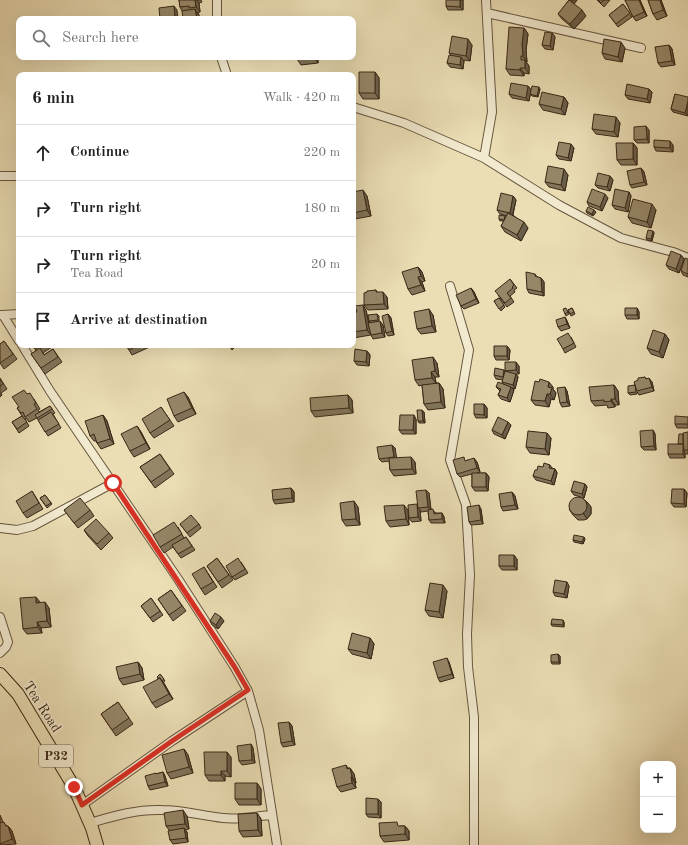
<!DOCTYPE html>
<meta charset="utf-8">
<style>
:root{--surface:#fff;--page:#f2f2f2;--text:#222;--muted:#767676;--line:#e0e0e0}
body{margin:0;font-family:"Old Standard TT",serif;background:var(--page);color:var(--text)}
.controls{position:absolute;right:12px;bottom:12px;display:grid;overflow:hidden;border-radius:8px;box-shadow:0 4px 16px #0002}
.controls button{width:36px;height:36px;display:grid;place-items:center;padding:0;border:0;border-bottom:1px solid var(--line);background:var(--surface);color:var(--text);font:20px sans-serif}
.stop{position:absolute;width:12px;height:12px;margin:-9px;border:3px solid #d93025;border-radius:50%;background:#fff}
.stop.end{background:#d93025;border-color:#fff;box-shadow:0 1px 4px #0008}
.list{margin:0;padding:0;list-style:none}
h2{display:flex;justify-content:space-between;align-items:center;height:52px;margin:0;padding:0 16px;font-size:17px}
h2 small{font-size:13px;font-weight:400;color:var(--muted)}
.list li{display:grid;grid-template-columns:26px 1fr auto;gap:12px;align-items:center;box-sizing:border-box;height:56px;padding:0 16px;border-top:1px solid var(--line)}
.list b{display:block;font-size:15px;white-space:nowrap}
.list p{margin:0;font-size:13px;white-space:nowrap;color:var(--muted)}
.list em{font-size:13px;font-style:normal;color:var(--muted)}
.icon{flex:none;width:22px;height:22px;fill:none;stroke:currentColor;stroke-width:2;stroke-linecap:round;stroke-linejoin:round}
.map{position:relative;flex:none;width:688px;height:845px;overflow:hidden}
.search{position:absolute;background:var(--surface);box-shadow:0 4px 16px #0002;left:16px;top:16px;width:340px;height:44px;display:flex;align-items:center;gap:10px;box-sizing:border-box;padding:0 14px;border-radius:8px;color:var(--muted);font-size:15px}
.panel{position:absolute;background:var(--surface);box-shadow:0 4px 16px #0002;left:16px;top:72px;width:340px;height:276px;border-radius:8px}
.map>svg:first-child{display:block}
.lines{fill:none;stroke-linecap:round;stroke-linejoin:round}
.minor-casing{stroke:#66563e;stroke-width:10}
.primary-casing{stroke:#3a2816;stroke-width:14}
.minor{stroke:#f2eacf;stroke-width:8}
.primary{stroke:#ebdeb5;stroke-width:12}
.wall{fill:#81745a;stroke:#3a2816}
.shaded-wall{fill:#695e4a;stroke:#3a2816}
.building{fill:#968769;stroke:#3a2816}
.route{stroke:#d93025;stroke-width:5}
.labels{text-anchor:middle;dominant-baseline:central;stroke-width:3.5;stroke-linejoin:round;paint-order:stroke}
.shield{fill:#f2eacf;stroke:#71624e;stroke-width:1}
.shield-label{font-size:13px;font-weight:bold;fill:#3a2816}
.street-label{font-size:14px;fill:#3a2816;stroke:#f2eacf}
</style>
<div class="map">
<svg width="688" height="845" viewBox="0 0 688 845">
<rect width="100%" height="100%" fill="#ebdeb5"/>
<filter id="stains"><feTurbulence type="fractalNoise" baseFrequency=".005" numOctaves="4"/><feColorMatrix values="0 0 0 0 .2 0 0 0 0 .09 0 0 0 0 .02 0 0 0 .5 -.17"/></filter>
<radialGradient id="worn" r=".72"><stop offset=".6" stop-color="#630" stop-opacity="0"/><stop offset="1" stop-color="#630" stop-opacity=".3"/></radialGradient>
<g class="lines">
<defs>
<path id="minor" d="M487 13 641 48
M217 19V0
M221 57 227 75
M353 107 404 123 484 158 559 205 621 238 673 252 688 258
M484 158 492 112 486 0
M0 176H19
M450 286 469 350 450 460 466 505 470 575 467 634 468 667 474 717V845
M0 315H3L19 341
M3 315 19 314
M22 345 50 391 178 579 234 666 248 691 259 730 277 845
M0 528 17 530 33 526 113 483
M0 617 8 642 6 647 0 653
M82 805 172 741 248 691
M90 823C114 816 137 809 162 810 183 810 203 816 223 818 240 820 256 816 272 815"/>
<path id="primary" d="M0 674 18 694 74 787 92 828 97 845"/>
</defs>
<use href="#minor" class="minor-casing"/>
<use href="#primary" class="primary-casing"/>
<use href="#minor" class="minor"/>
<use href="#primary" class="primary"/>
</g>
<path class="wall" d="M179 0H201L202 2 199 3 200 12 198 13 199 15 182 11 180 7Z
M463 0V10H448L446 6Z
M569 0H577L574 4 586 16 574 29 562 19 558 14Z
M597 0H610L604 7Z
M625 0H640L647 16 636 21 633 17Z
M648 0H661L667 16 657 20 653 14Z
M623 4 632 17 618 27 609 15Z
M524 28 528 34 526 50 527 62H526L529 66V74L524 73V76L510 75 506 69Z
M552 33 555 37 553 50 545 49 542 45Z
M472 45 470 61 464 60 463 69 450 67 447 63 451 55 449 53Z
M669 45 672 49 675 65 661 67 658 63Z
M625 48 622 62 605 59 602 53Z
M318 57V63L301 65 297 59Z
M375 72 379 78V99H363L359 93Z
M528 86 531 90 529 101 512 98 509 94Z
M540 89 538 97 532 96 530 94Z
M652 92 650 103 628 99 625 95Z
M675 94 688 116 673 112 671 109Z
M564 97 568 103 565 115 543 110 539 104Z
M620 123 618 137 596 134 592 129Z
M649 130V143H637L634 140Z
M633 143 637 148V165H621L617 160Z
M673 145V152L656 151 654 147Z
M574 148 571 161 559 159 556 155Z
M641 168 644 172 647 185 632 188 630 185Z
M568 175 565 191 549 187 545 182Z
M610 176 613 180 610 191 598 188 595 185Z
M353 192 367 196 371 216 355 219 353 216Z
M629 192 631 196 628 212 615 209 612 205Z
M513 196 516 200 513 215 528 228 521 241 505 232 501 226 504 221H500L499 219 506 217 507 216 500 214 497 210Z
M608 198 602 211 589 206 587 202Z
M594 210 596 212 593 216 587 213 586 211Z
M656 210 651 228 632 223 628 217Z
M653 231 654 233 652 241 647 240 646 238Z
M681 255 684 259 679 273 669 269 666 265Z
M688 259V277L683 275 681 271Z
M418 267 422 272 425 281 422 282 425 291 412 295 408 289Z
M535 274 537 277 541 278 544 282V296L529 293 527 289Z
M510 279 517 288 514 290 515 292 510 296 514 302 507 307 498 295Z
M471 288 474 292 479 303 464 309 461 306Z
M376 290 377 292 387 297 388 309 368 310 364 305 367 292Z
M499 298 505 307 501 311 494 301Z
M572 308 575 314 571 316 568 310Z
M637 308 639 312V319H627L625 315Z
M366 310 369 323H370L369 321 377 314 379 316V321L383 325 385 337 373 339 371 335 353 338V313Z
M568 310 569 314 566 316 565 314Z
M388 314 391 318 394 335 388 336 386 333Z
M433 315 436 332 421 334 417 329Z
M565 317 567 321 570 328 561 331 558 327Z
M665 334 669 340 663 358 651 354 647 348Z
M571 337 576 347 565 353 563 349Z
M4 341 17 359 4 369 0 363V344Z
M33 345H55L43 353 44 355 53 349 62 362 45 374 31 354 36 351Z
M126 345H154L132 355Z
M507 346 510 350 509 360H496L494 356Z
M367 351 370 355 369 366 357 365 354 361Z
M437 363 439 377H435L436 383H439L443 389 445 408 428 410 424 404 422 385 419 386 415 380Z
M519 366V374H516L518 377 515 389 512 388 514 390 510 402 501 399 498 395 500 391 496 387 503 384 502 382 503 380 496 379 494 375 504 370 506 371H505Z
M645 377 647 379 652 382 654 391 639 395 637 392V394L630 395 628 393 638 380Z
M0 378 7 389 1 393 2 395 0 397Z
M614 385 618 391 619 405H615V407L608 408 607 405 595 406 591 401Z
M553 387V389L556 393 554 400 551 399 549 407 535 405 531 400Z
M567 391 570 406 562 407 560 403Z
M27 394 34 399 40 409 38 410 39 412 50 406 55 413 53 414 61 428 48 436 37 418 29 422 26 418 25 419 29 426 19 433 12 422 22 416 17 408 19 407Z
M348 395 352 400 353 413 315 417 311 411Z
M188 397 196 414 178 422 174 416Z
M484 404 487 408V418H476L474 414Z
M161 407 174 426 154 438 150 433Z
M422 410 424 412 425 423H419L418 421Z
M103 415 107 421 114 444 101 449 97 443 96 441H94L90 436Z
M688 417V428H677L675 424Z
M416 419V434H402L399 430Z
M508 422 511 425 505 439 494 434 492 430Z
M137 426 141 432 150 449 134 457 130 451Z
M653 430 655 434 656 450H644L641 447Z
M688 432V454H686L685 453V458H670L668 454 679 444 683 434Z
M551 438 549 455 530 453 526 447Z
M395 448 396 458 415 462 416 474 394 476 390 470 389 461 382 462 379 459Z
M160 454 174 474 155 488 140 467Z
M467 460 477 462 480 472 477 473H486L489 477 488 491H475L472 487V474L460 477 457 474Z
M550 465 552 468 555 469 557 473 554 485 536 480 533 476 537 470 543 467Z
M585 484 587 487 584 498H582L587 502 591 507V514L587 519 584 520H578L573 515 569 509 581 497 574 495 571 491Z
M291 488 294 492V502L275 504 273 500Z
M684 489 687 493 686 507H674L671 503Z
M426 490 429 493 431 509 436 513H442L444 517 445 523H431L429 520 428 511 421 512 420 510 421 521 412 522 409 518 417 504 418 506Z
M32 491 43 509 27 518 23 513Z
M512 492 515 496 518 509 503 511 501 507Z
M45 495 52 504 47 508 40 498Z
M358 507 360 525 346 526 342 520Z
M481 509 483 524 471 525 469 522Z
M64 510H90L94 516 78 528Z
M408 510 409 525 390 527 386 521Z
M180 524H199L201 528 190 537Z
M178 527 184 538 186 537 195 550 181 558 173 547 164 553 160 547Z
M84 530 109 533 113 538 101 550 88 536Z
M585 539 583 544 574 542 573 540Z
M217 558 233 580 222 588 207 566Z
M517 559V570H502L499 566Z
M241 562 248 573 235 580 232 577Z
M204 567 217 587 205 595 201 589Z
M569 586 567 598 555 596 553 592Z
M171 590 186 611 173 621 158 599Z
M447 591 443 618 429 616 425 610Z
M151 598 163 615 153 622 141 606Z
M40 603 49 608 51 627 41 628 42 633 27 634 23 629Z
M210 621H224L218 629 212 625Z
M564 622V627L552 626 551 624Z
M370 638 374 644 371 659 352 654 348 649Z
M560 656V664H552L551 662Z
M138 662 142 668 144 680 123 685 119 679Z
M449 662 454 678 440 682 438 678Z
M160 674 165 681 163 683 173 699 156 708 152 703 158 678Z
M118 702 133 724 116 736 101 714Z
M289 722 292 726 295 745 283 747 281 743Z
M251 744 253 748 255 763 242 765 239 761Z
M184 749 188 755 193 773 171 779 167 773Z
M231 757V777L225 776V781H209L205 775Z
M346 765 348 768H350L354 774 356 783H355L356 788 341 792 337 787Z
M163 772 165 776 168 786 150 790 148 786 156 774Z
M257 783 261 789V805H239L235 799Z
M381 802V818L368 817 366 814Z
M257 813 261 819 262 836 243 837 239 831Z
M0 815 3 822 7 826H8L12 831 16 844 0 845Z
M187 816 189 829 185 830 187 832 188 842 173 844 170 840 169 830 166 826Z
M400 826H405L409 831V840L384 842 380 836Z"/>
<path class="shaded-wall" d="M195 0H197L199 3 200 12 196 7Z
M460 0H463V10L460 7Z
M571 0H577L574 4Z
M639 0H640L647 16 644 12Z
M660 0H661L667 16 663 10Z
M174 6 177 10 178 19H175Z
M195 9 199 15 200 19H197Z
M582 10 586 16 574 29 570 24Z
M524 28 528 34 526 50 527 62 523 56 522 44Z
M552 33 555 37 553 50 550 46Z
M468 39 472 45 470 61 466 56Z
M621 42 625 48 622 62 618 57Z
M669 45 672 49 675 65 672 61Z
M314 57H318V63Z
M461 57 464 61 463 69 460 65Z
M525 60 529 66V74L525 68Z
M520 68 524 73V76L520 70Z
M375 72 379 78V99L375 93Z
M528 86 531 90 529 101 526 98Z
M539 87 540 89 538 97 537 96Z
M649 89 652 92 650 103 647 99Z
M564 97 568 103 565 115 561 109Z
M688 101V116L685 113Z
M616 117 620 123 618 137 614 132Z
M646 126 649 130V143L647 139Z
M670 141 673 145V152L670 148Z
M633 143 637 148V165L633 159Z
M571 144 574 148 571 161 568 158Z
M641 168 644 172 647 185 644 182Z
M564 169 568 175 565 191 561 185Z
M610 176 613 180 610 191 607 187Z
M363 190 367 196 371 216 367 210Z
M629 192 631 196 628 212 625 208Z
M605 194 608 198 602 211 600 207Z
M513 196 516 200 512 217 510 213Z
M652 204 656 210 651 228 647 222Z
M594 210 596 212 593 216 592 214Z
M524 222 528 228 521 241 517 235Z
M653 231 654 233 652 241 651 239Z
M681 255 684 259 679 273 676 269Z
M418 267 422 272 425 281 421 276Z
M418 277 422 282 425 291 421 285Z
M541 278 544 282V296L542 292Z
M471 288 474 292 479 303 476 299Z
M383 292 387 297 388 309 384 304Z
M363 305 366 310 371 335 367 330Z
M637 308 639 312V319L637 315Z
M429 309 433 315 436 332 432 326Z
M388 314 391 318 394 335 392 331Z
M565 317 567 321 570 328 567 324Z
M380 321 383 325 385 337 382 333Z
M665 334 669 340 663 358 659 352Z
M231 345H237L232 350 230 347Z
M507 346 510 350 509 360 507 356Z
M367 351 370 355 369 366 366 362Z
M433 357 437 363 439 377 435 371Z
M516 362 519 366V374L516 370Z
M431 372 435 377 436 383 432 378Z
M516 374 518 377 515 389 513 385Z
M649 378 652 382 654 391 652 387Z
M549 382 553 387V389L556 393 554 400 550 394 548 387Z
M439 383 443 389 445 408 441 402Z
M614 385 618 391 619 405 615 399Z
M511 387 514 390 510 402 507 398Z
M565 387 567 391 570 406 567 402Z
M184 392 188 397 196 414 192 408Z
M547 394 551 399 549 407 545 401Z
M348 395 352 400 353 413 349 408Z
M611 399 615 405V407L611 401Z
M484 404 487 408V418L484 415Z
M422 410 424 412 425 423 423 421Z
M103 415 107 421 114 444 110 439Z
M414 415 416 419V434L413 430Z
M508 422 511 425 505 439 502 435Z
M137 426 141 432 150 449 146 443Z
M653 430 655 434 656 450 654 446Z
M547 433 551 438 549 455 545 449Z
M683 444 685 448 684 450 685 453V458L683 454Z
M392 445 395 448 397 460 394 457Z
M411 457 415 462 416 474 412 469Z
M474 458 477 462 480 472 477 468Z
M555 469 557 473 554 485 551 481Z
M486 473 489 477 488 491 486 487Z
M585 484 587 487 584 498 582 494Z
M291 488 294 492V502L292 498Z
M684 489 687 493 686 507 684 504Z
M426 490 429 493 431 511 428 507Z
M512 492 515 496 518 509 515 505Z
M354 501 358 507 360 525 356 519Z
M587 502 591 507V514L587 519 583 513Z
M417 504 419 508H418L420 510 421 521 418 517Z
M404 505 408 510 409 525 406 519Z
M479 505 481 509 483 524 481 520Z
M442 513 444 517 445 523 442 519Z
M584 537 585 539 583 544 582 542Z
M514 555 517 559V570L514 566Z
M567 582 569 586 567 598 564 594Z
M443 585 447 591 443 618 439 612Z
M36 597 40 602V609L36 603Z
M45 602 49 608 51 627 47 621Z
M221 617 224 621 218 629 216 625Z
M563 620 564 622V627L563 625Z
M37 622 41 628 42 633 38 627Z
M370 638 374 644 371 659 367 653Z
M558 654 560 656V664L559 662Z
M447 658 449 662 454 678 452 674Z
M138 662 142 668 144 680 140 674Z
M160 678 164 683 173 699 169 694Z
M289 722 292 726 295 745 292 741Z
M251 744 253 748 255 763 252 760Z
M184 749 188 755 193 773 189 767Z
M227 752 231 757V777L227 771Z
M350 768 354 774 356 783 352 777Z
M221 771 225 776V781L221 775Z
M163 772 165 776 168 786 165 782Z
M351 777 355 783 356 788 352 783Z
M257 783 261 789V805L257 799Z
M378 799 381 802V818L378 814Z
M183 810 187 816 189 829 185 824Z
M257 813 261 819 262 836 258 830Z
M8 826 12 831 16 844 12 839Z
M405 826 409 831V840L405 834Z
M184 828 187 832 188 842 186 838Z"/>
<path class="building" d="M179 0H195L196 7 189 8V6L180 7Z
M446 0H460V7L446 6Z
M569 0 582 10 570 24 558 14Z
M598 0H604L601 3Z
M625 0H639L644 12 633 17Z
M648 0H660L663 10 653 14Z
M623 4 630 13 616 24 609 15Z
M174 6 175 19H160L159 8Z
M195 9 197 19H183L182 11Z
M509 27 524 28 522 44 523 56H521V60H525V68H520V70L506 69Z
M545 32 552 33 550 46 542 45Z
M452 36 468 39 466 56 449 53Z
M604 39 621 42 618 57 602 53Z
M669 45 672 61 658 63 655 47Z
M449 55 461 57 460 65 447 63Z
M297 57H314L297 59Z
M359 72H375V93H359Z
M511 83 528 86 526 98 509 94Z
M627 84 649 89 647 99 625 95Z
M532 86 539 87 537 96 530 94Z
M542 92 564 97 561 109 539 104Z
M675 94 688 97V101L685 113 671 109Z
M594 114 616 117 614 132 592 129Z
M646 126 647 139 634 140V127Z
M654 140 670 141V148L654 147Z
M559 142 571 144 568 158 556 155Z
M616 143H633V159L617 160Z
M548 166 564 169 561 185 545 182Z
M641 168 644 182 630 185 627 171Z
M598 173 610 176 607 187 595 185Z
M592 189 605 194 600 207 587 202Z
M615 189 629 192 625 208 612 205Z
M363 190 367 210 353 213V192Z
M501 193 513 196 510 213 497 210Z
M633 199 652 204 647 222 628 217Z
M588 207 594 210 592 214 586 211Z
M508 213 524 222 517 235 501 226Z
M499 215 505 216 504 220 499 219Z
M648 230 653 231 651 239 646 238Z
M671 251 681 255 676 269 666 265Z
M685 258 688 259V274L681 271Z
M418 267 421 276 418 277 421 285 408 289 402 272Z
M526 272 535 274V276L541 278 542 292 527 289Z
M510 279 514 285 512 287 513 288 507 293 511 298 505 303 495 291Z
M471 288 476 299 461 306 456 295Z
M376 290V292H383L384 304 364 305V293L367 292V291Z
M499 298 504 305 499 309 494 301Z
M363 305 367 330 353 332V313L357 312 355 306Z
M566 308 568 312 565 314 563 309Z
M572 308 574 312 570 314 568 310Z
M625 308H637V315H625Z
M429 309 432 326 417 329 414 312Z
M377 314 378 320 369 321 368 315Z
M388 314 392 331 386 333 382 316Z
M565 317 567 324 558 327 556 320Z
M380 321 382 333 371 335 368 323Z
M653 330 665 334 659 352 647 348Z
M568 333 574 343 563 349 557 339Z
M4 341 13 354 0 363V344Z
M33 345H42L35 349Z
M126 345H138L129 350Z
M494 346H507V356H494Z
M40 348 44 355 53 349 58 357 41 368 31 354Z
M355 349 367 351 366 362 354 361Z
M433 357 435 371 431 372 432 378 415 380 412 360Z
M505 362H516V370L505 371Z
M495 368 504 370 503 377 494 375Z
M505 371 516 374 513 385 502 382Z
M645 377 646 379 649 378 652 387 637 391 634 382 638 380V378Z
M0 379 3 384 0 386Z
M540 379 549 382 548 387 552 388 550 394H547L545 401 531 400 535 381 539 382Z
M498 382 511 387 507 398 498 395 501 389 496 387Z
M439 383 441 402 424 404 422 385Z
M614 385 615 399H611V401L604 402V400L591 401 589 387Z
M635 385 636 392 628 393V386Z
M565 387 567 402 560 403 557 388Z
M24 390 27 394 30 393 36 403 34 404 37 409 25 417 23 412 21 413 17 408 19 407 12 397Z
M184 392 192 408 174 416 167 399Z
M348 395 349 408 311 411 310 398Z
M474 404H484V415L474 414Z
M50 406 52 409 37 418 35 415Z
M161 407 170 420 150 433 142 419Z
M417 410H422L423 421H418Z
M51 412 59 424 45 432 38 420Z
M103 415 110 439 97 443 94 434 90 436 85 421Z
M400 415H414L413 430H399Z
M22 416 27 422 17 429 12 422Z
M675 416 688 417V424H675Z
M498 417 508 422 502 435 492 430Z
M137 426 146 443 130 451 121 434Z
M653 430 654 446 641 447 640 431Z
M528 431 547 433 545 449 526 447Z
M688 432V450H684L683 433Z
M679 434H683V444H678Z
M668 444H683V454H668Z
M392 445 394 457 379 459 377 447Z
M160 454 170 469 151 482 140 467Z
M411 457 412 469 390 470 389 458Z
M464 457 465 461 474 458 477 468 457 474 453 460Z
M544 463 550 465 549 468 555 469 551 481 533 476 535 470H537L538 466 543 467Z
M472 473H486V487H472Z
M574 481 585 484 582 494 571 491Z
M291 488 292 498 273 500 272 490Z
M672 489H684V504L671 503Z
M426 490 428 507 418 508 416 491Z
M32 491 39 503 23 513 16 501Z
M512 492 515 505 501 507 499 494Z
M45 495 51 503 46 506 40 498Z
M569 506a9 9 0 1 1 18 0a9 9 0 1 1-18 0Z
M80 498 90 510 74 523 64 510Z
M354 501 356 519 342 520 340 503Z
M417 504 418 517 409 518 408 505Z
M404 505 406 519 386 521 384 506Z
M479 505 481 520 469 522 467 507Z
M433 509 434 514 442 513V519L429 520 428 510Z
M191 515 199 524 187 533 180 524Z
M96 519 109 533 97 544 84 530Z
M174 522 182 534 160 547 153 535Z
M574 535 584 537 582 542 573 540Z
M186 537 192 546 178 554 172 545Z
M499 555H514V566H499Z
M217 558 229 575 218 582 207 566Z
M238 558 245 569 232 577 226 566Z
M204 567 213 582 201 589 192 574Z
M555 580 567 582 564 594 553 592Z
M430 583 443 585 439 612 425 610Z
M171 590 182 606 169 615 158 599Z
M36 597V603L45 602 47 621 37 622 38 627 23 629 20 598Z
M151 598 160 611 150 618 141 606Z
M215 613 221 617 216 625 210 621Z
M552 619 563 620V625L551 624Z
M352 633 370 638 367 653 348 649Z
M558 654 559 662H551V655Z
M447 658 452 674 438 678 433 662Z
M138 662 140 674 119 679 116 667Z
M160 674 164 679 162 681 160 678H158L157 677Z
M160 678 169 694 152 703 143 687Z
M118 702 129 718 112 730 101 714Z
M289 722 292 741 281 743 278 723Z
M251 744 252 760 239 761 237 746Z
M184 749 189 767 167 773 162 755Z
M204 752H227V771H221V775H205Z
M346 765 347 769 350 768 352 777H351L352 783 337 787 332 769Z
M163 772 165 782 148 786 145 776 156 773V774Z
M235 783H257V799H235Z
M366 798 378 799V814H366Z
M183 810 185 824 166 826 164 813Z
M257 813 258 830 239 831 238 814Z
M4 822 6 826H8L12 839 0 844V823Z
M397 822 398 826H405V834L380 836 379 823Z
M184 828 186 838 170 840 168 831Z"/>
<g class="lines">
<path class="route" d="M74 787 82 805 172 741 248 690 234 666 113 483"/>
</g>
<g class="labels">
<rect class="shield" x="39" y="745" width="34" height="22" rx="3"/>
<g class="shield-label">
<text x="56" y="756">P32</text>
</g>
<g class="street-label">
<text transform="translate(42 707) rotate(57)">Tea Road</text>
</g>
</g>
<rect width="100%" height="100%" filter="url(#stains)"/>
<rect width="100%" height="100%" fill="url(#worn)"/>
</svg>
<div class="controls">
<button>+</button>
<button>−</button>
</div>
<div class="stop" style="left:113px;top:483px"></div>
<div class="stop end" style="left:74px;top:787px"></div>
<div class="search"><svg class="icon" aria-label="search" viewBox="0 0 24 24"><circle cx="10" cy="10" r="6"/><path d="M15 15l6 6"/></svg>Search here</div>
<section class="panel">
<h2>6 min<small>Walk · 420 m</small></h2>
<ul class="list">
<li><svg class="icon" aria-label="ahead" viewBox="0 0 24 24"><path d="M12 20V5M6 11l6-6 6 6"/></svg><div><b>Continue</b></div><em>220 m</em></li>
<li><svg class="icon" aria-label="right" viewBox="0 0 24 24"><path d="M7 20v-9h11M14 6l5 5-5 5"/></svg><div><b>Turn right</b></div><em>180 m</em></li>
<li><svg class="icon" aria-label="right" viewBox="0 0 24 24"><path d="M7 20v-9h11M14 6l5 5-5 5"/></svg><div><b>Turn right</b><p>Tea Road</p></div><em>20 m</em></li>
<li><svg class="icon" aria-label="arrive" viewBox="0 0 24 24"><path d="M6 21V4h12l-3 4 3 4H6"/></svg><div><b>Arrive at destination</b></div></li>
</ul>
</section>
</div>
